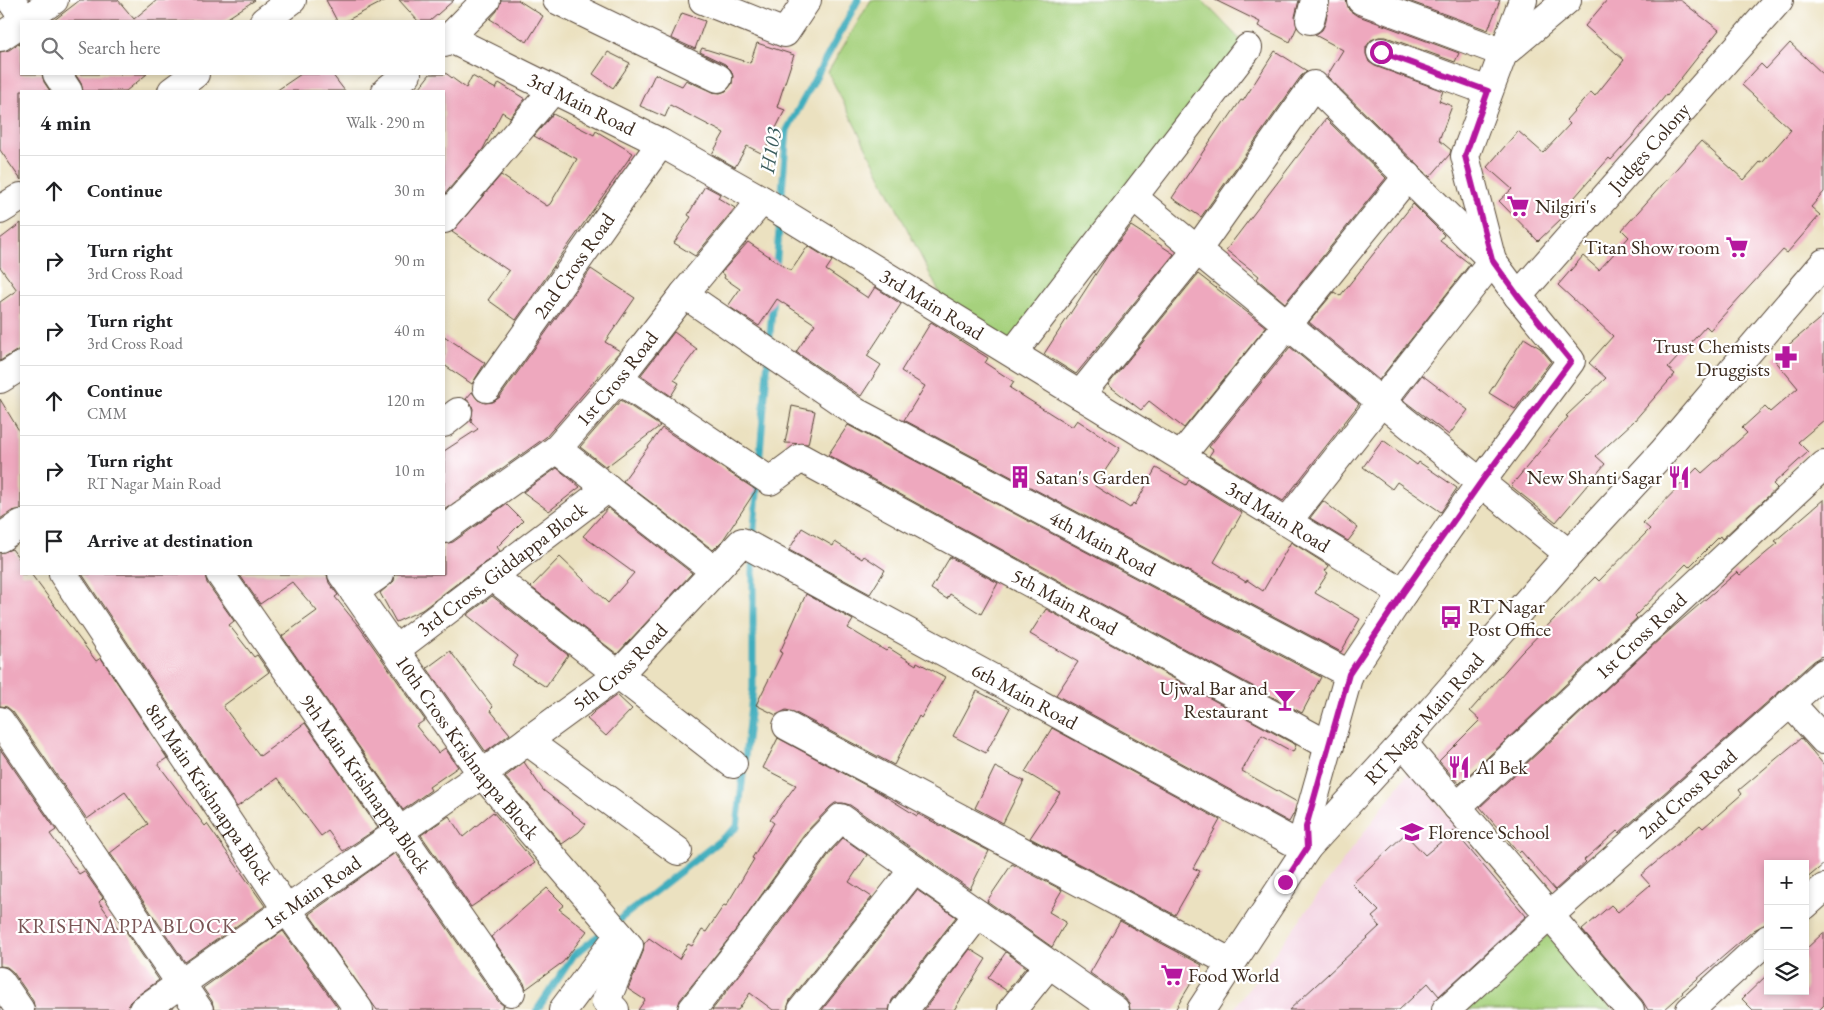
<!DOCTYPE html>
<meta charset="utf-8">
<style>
:root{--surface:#fff;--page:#f2f2f2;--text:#202124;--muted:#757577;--line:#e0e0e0}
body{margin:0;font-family:"EB Garamond",serif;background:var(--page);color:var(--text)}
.controls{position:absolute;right:15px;bottom:15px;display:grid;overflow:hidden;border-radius:0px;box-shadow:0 2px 8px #0003}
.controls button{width:45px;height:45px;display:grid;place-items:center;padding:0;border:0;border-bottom:1px solid var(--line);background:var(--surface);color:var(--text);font:25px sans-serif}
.stop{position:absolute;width:15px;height:15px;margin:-11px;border:4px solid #b5179e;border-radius:50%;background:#fff}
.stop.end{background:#b5179e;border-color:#fff;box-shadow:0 1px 5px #0008}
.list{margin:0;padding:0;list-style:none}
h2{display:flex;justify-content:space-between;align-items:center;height:65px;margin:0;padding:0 20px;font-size:21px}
h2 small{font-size:16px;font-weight:400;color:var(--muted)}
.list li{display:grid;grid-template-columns:32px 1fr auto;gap:15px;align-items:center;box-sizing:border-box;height:70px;padding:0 20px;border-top:1px solid var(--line)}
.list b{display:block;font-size:19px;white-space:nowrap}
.list p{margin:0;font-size:16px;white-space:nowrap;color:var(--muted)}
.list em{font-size:16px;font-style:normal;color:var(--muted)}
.icon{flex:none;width:28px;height:28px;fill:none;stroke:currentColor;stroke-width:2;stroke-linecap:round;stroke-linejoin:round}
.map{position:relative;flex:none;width:1824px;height:1010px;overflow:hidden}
.search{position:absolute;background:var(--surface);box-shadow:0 2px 8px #0003;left:20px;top:20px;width:425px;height:55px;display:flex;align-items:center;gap:12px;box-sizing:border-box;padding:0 18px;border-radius:0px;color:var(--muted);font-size:19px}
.panel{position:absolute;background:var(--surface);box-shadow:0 2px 8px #0003;left:20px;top:90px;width:425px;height:485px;border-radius:0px}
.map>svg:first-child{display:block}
.built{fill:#f3cfdf}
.green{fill:#a6d17d;stroke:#707e4e}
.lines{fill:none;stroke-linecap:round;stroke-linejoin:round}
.stream{stroke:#3fadbd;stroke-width:7}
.building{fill:#eea8be}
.minor-casing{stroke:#554536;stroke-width:30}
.minor{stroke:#fff;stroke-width:28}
.route{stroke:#b5179e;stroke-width:6}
.labels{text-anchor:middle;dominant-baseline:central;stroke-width:4.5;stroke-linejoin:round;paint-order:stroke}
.street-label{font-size:20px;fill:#3b2a1e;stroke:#fff}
.poi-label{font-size:20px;fill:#3b2a1e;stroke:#fff;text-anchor:start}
.water-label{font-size:21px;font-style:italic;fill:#3d5e5e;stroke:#fff}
.neighbourhood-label{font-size:21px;letter-spacing:1px;fill:#7a5656;stroke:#fff}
</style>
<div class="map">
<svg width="1824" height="1010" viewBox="0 0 1824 1010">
<rect width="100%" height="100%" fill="#fff"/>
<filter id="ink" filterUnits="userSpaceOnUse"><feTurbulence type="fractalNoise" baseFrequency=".02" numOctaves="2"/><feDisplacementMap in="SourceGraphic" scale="10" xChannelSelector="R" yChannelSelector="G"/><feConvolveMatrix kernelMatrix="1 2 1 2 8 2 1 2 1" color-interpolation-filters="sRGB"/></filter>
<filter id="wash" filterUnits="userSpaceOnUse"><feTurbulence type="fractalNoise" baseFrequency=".0096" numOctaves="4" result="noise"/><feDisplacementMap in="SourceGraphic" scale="20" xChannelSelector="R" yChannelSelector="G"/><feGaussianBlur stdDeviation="1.12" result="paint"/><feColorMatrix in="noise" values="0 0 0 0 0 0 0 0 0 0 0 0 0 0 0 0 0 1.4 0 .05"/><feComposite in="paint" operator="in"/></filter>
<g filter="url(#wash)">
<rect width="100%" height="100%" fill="#ebe1c0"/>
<path class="built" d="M1410 770 1536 923 1439 1010H1233Z"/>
<path class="green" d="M871 0H1202L1248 48 1012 346 943 300 828 72Z
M1548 935 1613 1010H1462Z"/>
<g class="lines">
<path class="stream" d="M781 204 787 130 858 0
M776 268 780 219
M769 346 773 297
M759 465 768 359
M753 540 758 481
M615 923 737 827 753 688V556
M537 1010 574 955 607 929"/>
</g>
<g id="blocks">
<path class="building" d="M80 0H118L134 19 157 0H255L223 21H53Z
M326 0H386L346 21H337Z
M399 0H454L430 21H418Z
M501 0H518L543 16 527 42 490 19 497 11Z
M1215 0H1299L1295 17 1297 27 1290 42 1258 26 1260 22Z
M1330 0H1346L1349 10 1356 15 1459 53 1455 62 1386 37H1379L1371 40 1366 47V54L1369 62 1375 66 1443 91 1439 101 1452 106 1439 140 1451 150 1450 154 1430 177 1327 76 1343 50 1315 35 1322 30 1325 24Z
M1406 0H1500L1488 30Z
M1607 0H1680L1719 30 1667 96 1666 95 1632 137 1611 160 1609 158 1560 214 1563 217 1538 241 1499 201 1512 189 1487 167 1518 131 1543 153 1570 124 1566 120 1591 92 1595 96 1624 60 1585 26Z
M682 13 705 21 695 49 671 38Z
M19 43 21 47V74H42L44 82 50 91H21V180L0 150V52L9 50Z
M757 43 794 55 777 107 785 110 763 154 747 146 735 167 712 154 724 133 670 105 665 117 640 106 655 74 682 86 686 80 712 92 720 93 726 91 732 84 733 76 731 70 725 64 700 52 702 48 750 63Z
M1790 43 1824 75V192L1811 207 1820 215 1787 253 1783 250 1710 330 1706 326 1668 368 1675 374 1634 421 1596 456 1605 464 1556 522 1511 486 1568 417 1566 416 1606 378 1589 363 1613 336 1558 285 1583 256 1599 270 1629 237 1622 230 1701 141 1744 180 1760 162 1762 163 1791 130 1742 85 1761 64 1766 69Z
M1275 51 1307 71 1301 76 1201 217 1172 198 1223 122 1225 123 1241 100 1243 101Z
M608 52 630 63 613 88 593 74Z
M444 72 466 88 472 76 496 89 499 83 525 99 510 117 502 112 483 149 444 195V91H417L430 74H444Z
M75 74H147L126 91H83L81 83Z
M301 74H332L345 91H276Z
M553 114 594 135 596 131 633 153 516 320 488 300 509 271 452 232 501 175 547 206 550 204 577 159 534 136Z
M1326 119 1386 178 1285 303 1257 279 1259 276 1226 250Z
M705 186 720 194 718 198 735 208 695 256 674 243 691 217 688 215Z
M1413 204 1444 235 1440 241 1470 264 1379 380 1309 322 1334 292 1340 296Z
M21 223V348L0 361V302L17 290 0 267V239Z
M1131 226 1174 254 1076 374 1044 354 1108 255Z
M748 242 791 271 808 246 832 261 826 270 868 298 875 287 901 304 867 356 881 365 861 396 796 352 815 324 777 299 759 326 728 306 740 289 724 278 725 276 721 273Z
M591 269 635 298 605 342 620 351 546 437 444 510V451L478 429 471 421 473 409 471 403 466 399 472 392 478 400 485 403 493 402 500 397Z
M1198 274 1266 327 1184 428 1149 401 1141 410 1108 385Z
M1824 315V420L1798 442 1808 452 1773 484 1777 488 1722 539 1720 536 1689 567 1686 564 1635 616 1637 618 1459 784 1439 761 1480 720 1470 711 1521 653 1595 577 1599 581 1650 529 1643 523 1697 468 1702 473 1747 433 1742 428 1765 407 1770 412 1798 388 1773 358Z
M931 322 988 358 985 363 1014 382 1010 388 1072 427 1077 420 1120 448 1095 486 1130 508 1133 503 1135 505 1156 468 1186 485 1189 480 1242 513 1214 562 1246 582 1247 580 1263 591 1291 542 1329 566 1325 571 1328 573 1315 593 1360 619 1341 652 904 420 925 386 901 371Z
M674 332 697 349 674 380 679 383 671 396 641 375Z
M444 336 485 363 472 384 444 365Z
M1524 338 1540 348 1551 361 1515 409 1489 393Z
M1290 347 1359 404 1283 501 1209 456 1213 450 1209 447Z
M1422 375 1468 410 1449 435 1403 400Z
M0 399 21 434V509L12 511 0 519Z
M621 400 660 426 606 467 580 447Z
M792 406 815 411 808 444 785 443Z
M848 425 1321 677 1302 713 828 455Z
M662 428 756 490 723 540 713 550 623 481Z
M1383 440 1417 465 1419 462 1457 488 1441 512 1397 482 1392 489 1363 467Z
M557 468 580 487 549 511 523 492Z
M1824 499V655L1814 661 1619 833 1617 831 1584 860 1586 862 1555 890 1521 851 1519 853 1480 807 1663 636 1737 572 1740 575 1778 543 1775 541Z
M1323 501 1358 528 1348 541 1310 518Z
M506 504 523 521 497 547 500 551 422 610 396 622 380 593 394 581 395 574H444V544L453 542Z
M608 508 692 573 617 654 531 587 560 557 608 603 634 573 583 536Z
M802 528 833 546 835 542 862 559 864 556 885 570 870 594 789 550Z
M12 549 21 561V574H31L96 661 101 658 167 758 158 764 205 826 207 824 265 906 185 962 110 853 148 824 125 792 87 819 13 712 7 707 0 706V553Z
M950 557 998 583 981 614 950 594 947 599 931 589Z
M82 574H205L207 583 234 621 229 625 254 657 257 655 269 672 223 706 260 756 305 723 378 828 343 851 328 831 321 836 277 778 237 807Z
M239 574H327L329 583 338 595 335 597 360 628 425 720 416 726 438 753 445 748 458 767 429 787 431 790 403 810 282 636 317 611 292 582 260 604Z
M806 594 853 620 848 628 886 651 889 648 916 665 917 662 945 677 921 718 919 716 894 765 794 712 786 710 776 715 756 705 782 653 780 652Z
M492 596 568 655 546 687 512 665 518 656 467 615Z
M1046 609 1296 745 1293 752 1262 735 1242 771 1297 802 1294 813 1289 822 1056 695 1078 662 1030 634Z
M450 651 493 707 490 710 510 734 486 752 427 668Z
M977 691 1010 708 986 753 953 736Z
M617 695 632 709 606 736 587 719 595 711Z
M1052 728 1220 820 1193 868 1200 871 1175 915 1030 838 1060 793 1025 772Z
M778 738 880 793 917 816 918 814 989 851 970 889 850 805 843 803H835L830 807 807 831 742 922 680 1000 677 1010H638L645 1000 628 989 643 952 644 944 649 938 679 959 688 944 692 946 702 930 706 932 724 905 726 906 754 859 752 858 774 823 770 820 796 785 763 768Z
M1801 738 1824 765V864L1805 880V864H1768V923L1754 930 1682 992 1683 993 1664 1010H1648L1642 1000 1582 930 1611 905 1618 912 1650 885 1641 875 1700 825 1703 828 1742 794 1739 790Z
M0 749 56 830 50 834 79 874 84 871 103 898 99 902 121 933 125 930 159 980 134 998 129 1003 128 1010H35L33 1001 13 972 7 967 0 966Z
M524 762 543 790 586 824 579 832 562 844 505 777Z
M995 767 1024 781 1003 823 975 808Z
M493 812 535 863 471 907 421 835 449 816 463 837Z
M1454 831 1526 916 1439 996 1428 983 1399 1010H1289L1380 926 1372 917 1379 911 1352 884 1405 834 1425 855Z
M843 838 867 855 849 882 872 897 790 1000 787 1010H773L750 993 738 1010H712L767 940 832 850Z
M395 853 498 1001 504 1006 499 1010H377L309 914Z
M1012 864 1062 890 1049 912 1066 922 1052 947 987 901Z
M547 888 564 905 559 909 587 931 563 962 526 989 524 983 491 937Z
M917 890 956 917 892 1000 889 1010H822Z
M1120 921 1202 965 1175 1010H1130L1129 1003 1124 997 1090 973Z
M283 931 338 1008 336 1010H214L212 1001 203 988Z
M1824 932V1005L1819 1010H1753L1742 999 1768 974V991H1805V950Z
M970 949 986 959 954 1010H924Z
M1006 952 1026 967 1007 991 988 978Z"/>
</g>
</g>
<g filter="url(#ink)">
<use href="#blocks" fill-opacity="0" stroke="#554536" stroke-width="1"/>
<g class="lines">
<defs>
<g id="minor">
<path d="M11 0 25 21"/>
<path d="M557 0 718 78"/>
<path d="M703 0 785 33 807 0"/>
<path d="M1361 0 1504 53 1567 0"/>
<path d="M1310 20 1315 0"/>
<path d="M24 21 54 0"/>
<path d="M264 21 292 0"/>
<path d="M0 37 21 23"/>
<path id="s1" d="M449 38 661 143 762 200 1403 593"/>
<path d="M444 43 486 0"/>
<path d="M1381 52 1488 91"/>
<path d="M57 74 68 91"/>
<path d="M172 91 195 74"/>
<path d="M386 91 407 74"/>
<path d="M1133 197 1381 402 1569 554"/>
<path d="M0 210 21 197"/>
<path d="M444 219 553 90"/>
<path id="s2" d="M684 294 856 412 1349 674"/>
<path id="s3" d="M1518 296 1779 0"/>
<path d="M1013 353 1248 48"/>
<path d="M0 379 21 366"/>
<path id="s4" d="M618 379 770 481 801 458 1330 746"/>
<path id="s5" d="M487 388 661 143"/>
<path d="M1080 395 1197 250 1314 85 1491 259"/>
<path d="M444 423 458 412"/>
<path d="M557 449 715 571"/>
<path d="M1181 456 1408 176"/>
<path d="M1287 522 1492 261"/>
<path id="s6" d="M444 529 557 449 618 379 684 294 762 200"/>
<path d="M0 538 21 524"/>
<path id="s7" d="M63 574 287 910 359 1010"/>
<path id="s8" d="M220 574 511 992"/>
<path id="s9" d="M342 574 482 774 629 946 606 1001 615 1010"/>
<path d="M492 576 733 764"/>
<path d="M354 592 380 574"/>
<path id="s10" d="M395 650 608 488"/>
<path d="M1790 703 1824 740"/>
<path d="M0 721 199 1010"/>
<path d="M787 726 1232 963"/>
<path d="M527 741 678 851"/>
<path d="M1403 743 1630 1010"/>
<path id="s11" d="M1457 807 1824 465"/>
<path d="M1805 905 1824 888"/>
<path d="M0 981 20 1010"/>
<path id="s12" d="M143 1010 482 774 619 674 742 542 1295 843 1307 848 1306 827 1349 674 1403 593 1481 482 1571 361 1518 296 1492 261 1465 156 1523 0"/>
<path d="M563 1010 619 935"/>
<path d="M692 1010 754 931 820 840 841 818 1115 1010"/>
<path d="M802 1010 914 869"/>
<path d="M904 1010 978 914"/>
<path d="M1012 1010 1049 964"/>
<path id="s13" d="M1201 1010 1307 848 1403 743 1569 554 1662 453 1824 263"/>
<path id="s14" d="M1446 1010 1549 916 1824 673"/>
<path d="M1690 1010 1768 939"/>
</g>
</defs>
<use href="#minor" class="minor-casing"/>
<use href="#minor" class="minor"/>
</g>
</g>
<g class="lines" filter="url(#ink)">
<path class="route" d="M1285 882 1307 848 1306 827 1349 674 1403 593 1481 482 1571 361 1518 296 1492 260 1465 156 1488 91 1381 52"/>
</g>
<defs>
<symbol id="supermarket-bare" viewBox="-9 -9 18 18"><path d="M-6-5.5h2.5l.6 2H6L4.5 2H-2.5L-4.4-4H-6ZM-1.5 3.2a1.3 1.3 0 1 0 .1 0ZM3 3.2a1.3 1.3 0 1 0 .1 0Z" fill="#b5179e" stroke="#fff" stroke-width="2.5" paint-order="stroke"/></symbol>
<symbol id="pharmacy-bare" viewBox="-9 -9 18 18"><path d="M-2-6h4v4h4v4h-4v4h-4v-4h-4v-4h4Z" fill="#b5179e" stroke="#fff" stroke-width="2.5" paint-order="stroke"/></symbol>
<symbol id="building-bare" viewBox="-9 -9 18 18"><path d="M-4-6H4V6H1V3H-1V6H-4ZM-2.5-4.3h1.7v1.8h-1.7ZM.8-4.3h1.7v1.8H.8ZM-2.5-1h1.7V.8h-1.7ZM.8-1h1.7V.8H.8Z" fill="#b5179e" stroke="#fff" stroke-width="2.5" paint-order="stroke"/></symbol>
<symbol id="restaurant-bare" viewBox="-9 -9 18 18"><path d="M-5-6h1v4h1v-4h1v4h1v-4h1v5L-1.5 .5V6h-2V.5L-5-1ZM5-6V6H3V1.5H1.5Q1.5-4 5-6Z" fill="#b5179e" stroke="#fff" stroke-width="2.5" paint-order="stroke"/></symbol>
<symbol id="bus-bare" viewBox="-9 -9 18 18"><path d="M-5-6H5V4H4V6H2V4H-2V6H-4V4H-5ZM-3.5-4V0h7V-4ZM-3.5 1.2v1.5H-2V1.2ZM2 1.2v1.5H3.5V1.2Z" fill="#b5179e" stroke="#fff" stroke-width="2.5" paint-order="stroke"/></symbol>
<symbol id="bar-bare" viewBox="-9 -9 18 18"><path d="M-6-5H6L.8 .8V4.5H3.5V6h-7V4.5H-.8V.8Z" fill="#b5179e" stroke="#fff" stroke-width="2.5" paint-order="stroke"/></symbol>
<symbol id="school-bare" viewBox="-9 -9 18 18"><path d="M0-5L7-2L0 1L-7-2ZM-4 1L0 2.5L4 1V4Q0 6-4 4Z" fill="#b5179e" stroke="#fff" stroke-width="2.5" paint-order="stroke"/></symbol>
</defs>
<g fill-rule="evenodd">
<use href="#supermarket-bare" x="1502" y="190" width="32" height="32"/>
<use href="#supermarket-bare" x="1721" y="231" width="32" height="32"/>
<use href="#pharmacy-bare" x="1770" y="341" width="32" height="32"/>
<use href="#building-bare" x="1004" y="461" width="32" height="32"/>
<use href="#restaurant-bare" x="1663" y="461" width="32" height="32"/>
<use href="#bus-bare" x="1435" y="601" width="32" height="32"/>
<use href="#bar-bare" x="1269" y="684" width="32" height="32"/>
<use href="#restaurant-bare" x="1443" y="751" width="32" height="32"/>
<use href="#school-bare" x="1396" y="816" width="32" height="32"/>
<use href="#supermarket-bare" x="1156" y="959" width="32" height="32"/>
</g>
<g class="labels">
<g class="street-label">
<text stroke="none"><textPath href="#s1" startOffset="148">3rd Main Road</textPath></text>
<text stroke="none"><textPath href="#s3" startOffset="198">Judges Colony</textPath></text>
<text stroke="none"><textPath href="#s5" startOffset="150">2nd Cross Road</textPath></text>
<text stroke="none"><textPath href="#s1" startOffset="552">3rd Main Road</textPath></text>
<text stroke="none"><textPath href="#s6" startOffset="231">1st Cross Road</textPath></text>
<text stroke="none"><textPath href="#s1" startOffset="958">3rd Main Road</textPath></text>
<text stroke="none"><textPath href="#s2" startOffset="488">4th Main Road</textPath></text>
<text stroke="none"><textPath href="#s10" startOffset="134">3rd Cross, Giddappa Block</textPath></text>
<text stroke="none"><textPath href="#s4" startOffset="522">5th Main Road</textPath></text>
<text stroke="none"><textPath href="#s11" startOffset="251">1st Cross Road</textPath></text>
<text stroke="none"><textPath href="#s12" startOffset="588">5th Cross Road</textPath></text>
<text stroke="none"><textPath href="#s12" startOffset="1085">6th Main Road</textPath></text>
<text stroke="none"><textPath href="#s13" startOffset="368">RT Nagar Main Road</textPath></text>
<text stroke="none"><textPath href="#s9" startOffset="214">10th Cross Krishnappa Block</textPath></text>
<text stroke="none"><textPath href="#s8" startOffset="255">9th Main Krishnappa Block</textPath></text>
<text stroke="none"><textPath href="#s7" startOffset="264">8th Main Krishnappa Block</textPath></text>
<text stroke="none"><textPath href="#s14" startOffset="324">2nd Cross Road</textPath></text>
<text stroke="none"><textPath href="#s12" startOffset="206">1st Main Road</textPath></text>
</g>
<g class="poi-label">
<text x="1535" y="206">Nilgiri's</text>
<text x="1720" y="247" text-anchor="end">Titan Show room</text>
<text x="1770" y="346" text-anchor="end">Trust Chemists<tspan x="1770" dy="23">Druggists</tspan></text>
<text x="1036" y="477">Satan's Garden</text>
<text x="1662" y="477" text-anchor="end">New Shanti Sagar</text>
<text x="1468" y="606">RT Nagar<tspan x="1468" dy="23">Post Office</tspan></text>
<text x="1268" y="688" text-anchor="end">Ujwal Bar and<tspan x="1268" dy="23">Restaurant</tspan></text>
<text x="1476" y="767">Al Bek</text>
<text x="1428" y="832">Florence School</text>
<text x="1188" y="975">Food World</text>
</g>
<g class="water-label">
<text transform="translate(770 150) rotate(-81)">H103</text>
</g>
<g class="neighbourhood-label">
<text x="127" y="925">KRISHNAPPA BLOCK</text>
</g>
</g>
</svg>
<div class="controls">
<button>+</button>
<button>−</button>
<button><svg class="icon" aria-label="layers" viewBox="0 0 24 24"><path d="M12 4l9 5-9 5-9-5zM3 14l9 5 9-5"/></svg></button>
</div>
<div class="stop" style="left:1381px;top:52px"></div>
<div class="stop end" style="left:1285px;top:882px"></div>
<div class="search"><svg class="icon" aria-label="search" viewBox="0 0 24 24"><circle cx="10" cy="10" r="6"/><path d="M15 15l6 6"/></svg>Search here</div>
<section class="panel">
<h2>4 min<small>Walk · 290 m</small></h2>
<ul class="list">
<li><svg class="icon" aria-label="ahead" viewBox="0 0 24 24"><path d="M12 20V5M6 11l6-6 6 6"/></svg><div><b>Continue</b></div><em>30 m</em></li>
<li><svg class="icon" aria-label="right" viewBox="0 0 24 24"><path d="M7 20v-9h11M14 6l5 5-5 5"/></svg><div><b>Turn right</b><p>3rd Cross Road</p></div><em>90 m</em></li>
<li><svg class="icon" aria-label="right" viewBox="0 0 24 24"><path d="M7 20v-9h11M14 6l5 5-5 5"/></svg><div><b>Turn right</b><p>3rd Cross Road</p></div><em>40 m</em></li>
<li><svg class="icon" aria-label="ahead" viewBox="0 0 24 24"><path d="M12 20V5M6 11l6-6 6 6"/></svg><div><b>Continue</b><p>CMM</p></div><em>120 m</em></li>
<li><svg class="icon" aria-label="right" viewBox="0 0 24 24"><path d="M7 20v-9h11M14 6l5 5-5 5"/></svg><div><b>Turn right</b><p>RT Nagar Main Road</p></div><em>10 m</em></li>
<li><svg class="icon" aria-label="arrive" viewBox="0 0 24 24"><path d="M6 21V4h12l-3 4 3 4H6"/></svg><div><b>Arrive at destination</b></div></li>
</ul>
</section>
</div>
